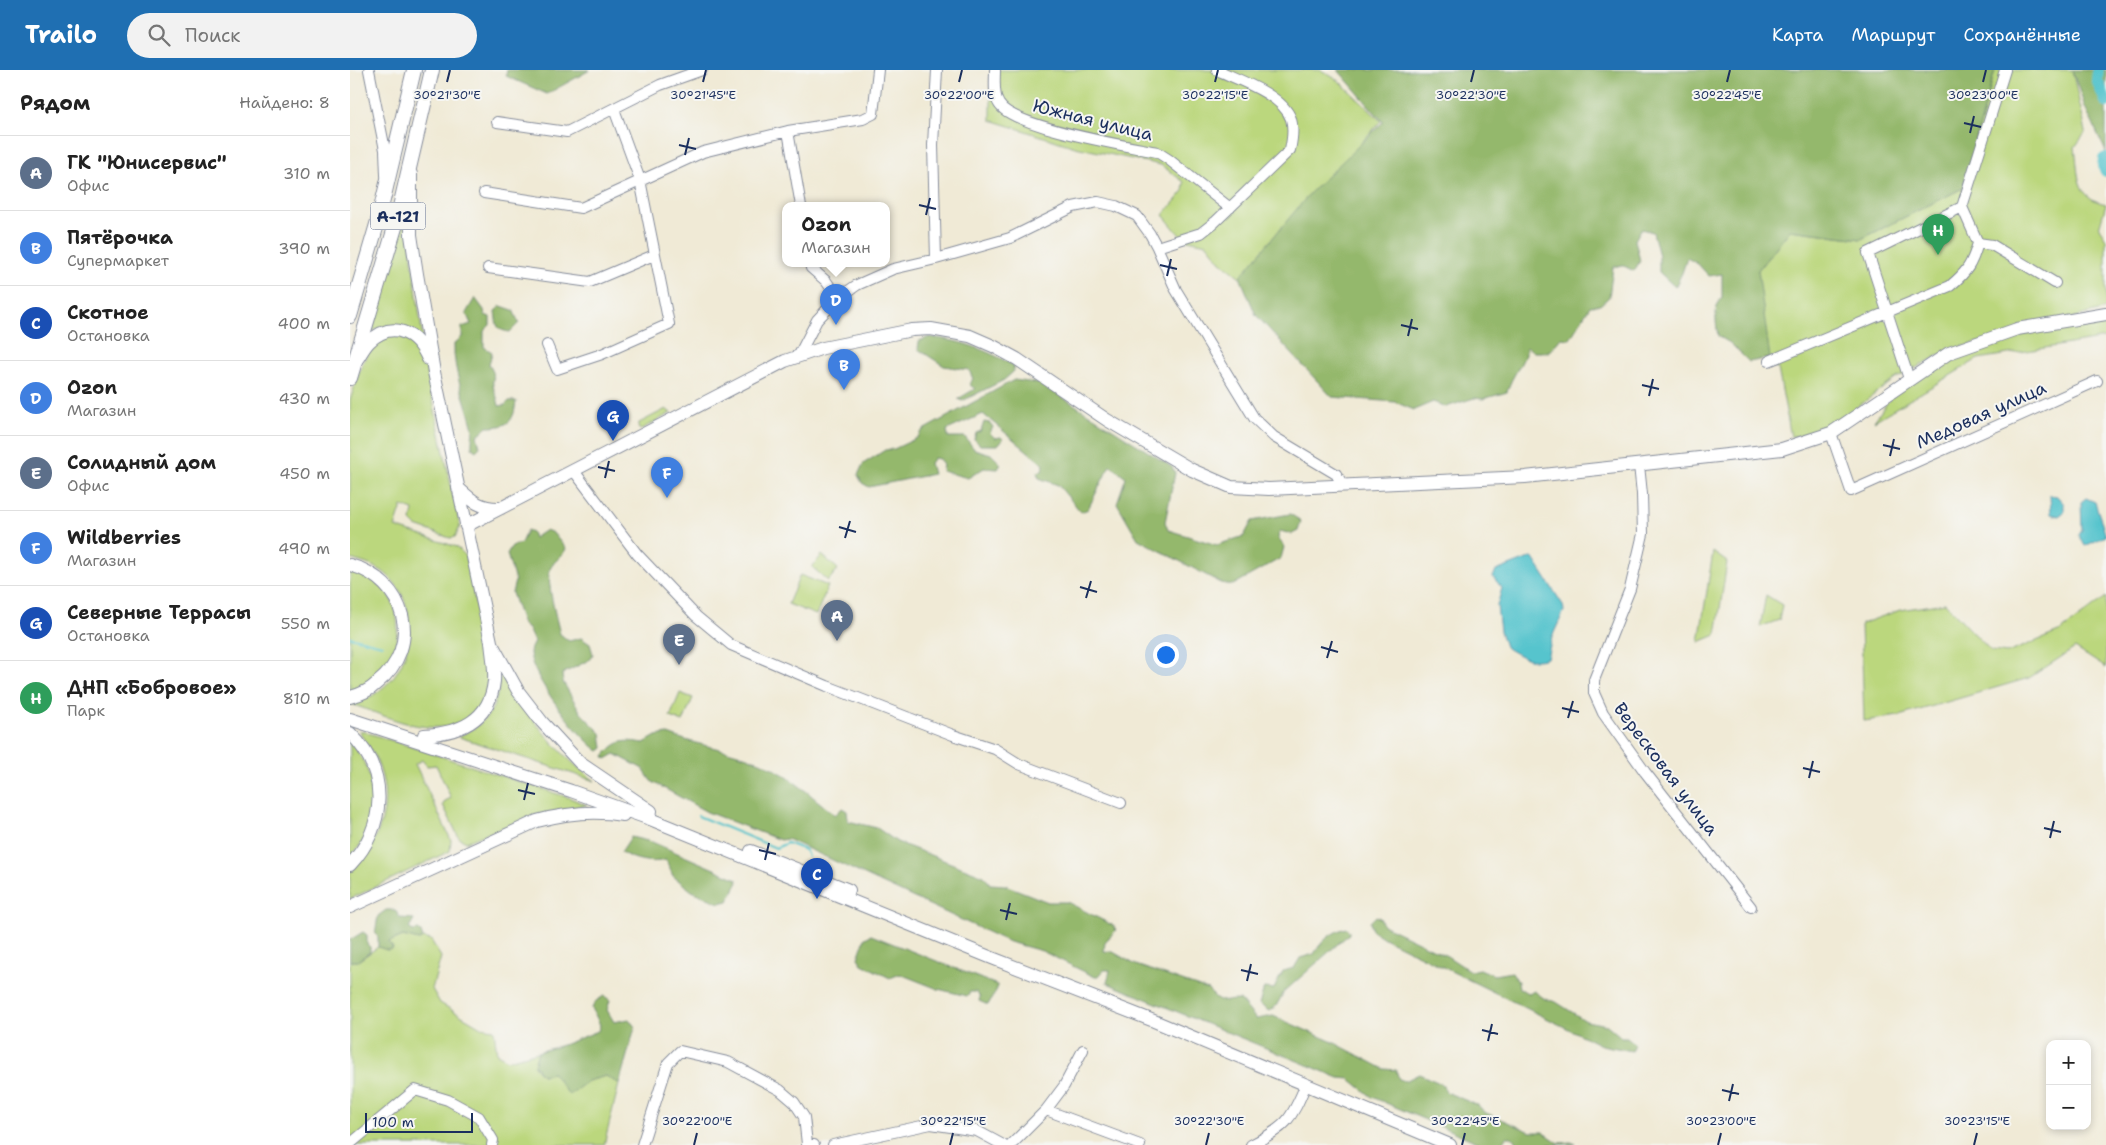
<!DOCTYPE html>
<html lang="ru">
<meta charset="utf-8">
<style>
:root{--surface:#fff;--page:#f2f2f2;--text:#222;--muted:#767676;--line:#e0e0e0;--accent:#1f6fb2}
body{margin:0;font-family:"Shantell Sans",sans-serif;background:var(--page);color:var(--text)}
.controls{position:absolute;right:15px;bottom:15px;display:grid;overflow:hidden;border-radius:10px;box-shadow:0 2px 8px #0003}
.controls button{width:45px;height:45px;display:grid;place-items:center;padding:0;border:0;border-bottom:1px solid var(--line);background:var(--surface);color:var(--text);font:25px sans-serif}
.scale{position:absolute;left:15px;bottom:12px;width:108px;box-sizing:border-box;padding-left:5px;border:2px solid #1b2f5e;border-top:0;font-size:14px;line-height:18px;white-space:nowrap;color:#1b2f5e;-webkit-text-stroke:4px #f6f6f2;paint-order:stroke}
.you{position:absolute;left:815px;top:584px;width:18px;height:18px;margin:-12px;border:4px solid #fff;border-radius:50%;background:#1a73e8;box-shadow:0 0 0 8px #1a73e833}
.badge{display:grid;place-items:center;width:32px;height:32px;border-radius:50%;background:var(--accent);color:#fff;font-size:16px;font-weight:700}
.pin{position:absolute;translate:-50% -41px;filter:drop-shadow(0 1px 2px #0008)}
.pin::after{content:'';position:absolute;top:26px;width:18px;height:15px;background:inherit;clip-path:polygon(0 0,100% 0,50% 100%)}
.popup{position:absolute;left:432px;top:132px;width:108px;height:65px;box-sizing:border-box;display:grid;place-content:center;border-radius:10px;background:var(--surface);filter:drop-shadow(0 1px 4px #0005);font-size:16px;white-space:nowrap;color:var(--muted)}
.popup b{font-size:19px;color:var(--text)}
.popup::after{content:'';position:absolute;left:50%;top:100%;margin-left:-10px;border:10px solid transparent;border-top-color:var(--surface)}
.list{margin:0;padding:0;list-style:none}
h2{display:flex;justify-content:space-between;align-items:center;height:65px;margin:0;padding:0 20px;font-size:21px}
h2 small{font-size:16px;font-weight:400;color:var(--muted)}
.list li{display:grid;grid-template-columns:32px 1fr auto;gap:15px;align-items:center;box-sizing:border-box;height:75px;padding:0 20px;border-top:1px solid var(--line)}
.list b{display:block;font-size:19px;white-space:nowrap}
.list p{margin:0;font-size:16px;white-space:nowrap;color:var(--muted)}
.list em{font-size:16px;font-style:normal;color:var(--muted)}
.icon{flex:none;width:28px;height:28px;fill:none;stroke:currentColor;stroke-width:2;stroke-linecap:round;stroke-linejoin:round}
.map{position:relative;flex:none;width:1756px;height:1075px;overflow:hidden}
header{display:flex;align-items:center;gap:30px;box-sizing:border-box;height:70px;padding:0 25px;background:var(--accent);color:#fff}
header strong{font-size:24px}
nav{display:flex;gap:28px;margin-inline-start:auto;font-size:18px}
.search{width:350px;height:45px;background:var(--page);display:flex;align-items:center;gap:12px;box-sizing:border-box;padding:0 18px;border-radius:28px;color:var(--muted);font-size:19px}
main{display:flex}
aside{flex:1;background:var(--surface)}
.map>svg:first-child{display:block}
.green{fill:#bbd77d;stroke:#6b836e}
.forest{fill:#94b86c;stroke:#587465}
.water{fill:#56c4cd;stroke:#387a96}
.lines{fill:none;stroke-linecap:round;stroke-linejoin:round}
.stream{stroke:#56c4cd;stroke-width:2}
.river{stroke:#56c4cd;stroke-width:12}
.minor-casing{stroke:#868c9a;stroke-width:12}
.major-casing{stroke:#868c9a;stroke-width:14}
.highway-casing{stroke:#868c9a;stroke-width:16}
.minor{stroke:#fff;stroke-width:10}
.major{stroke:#fff;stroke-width:12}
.highway{stroke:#fff;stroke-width:14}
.ticks{fill:none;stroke:#1b2f5e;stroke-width:2}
.labels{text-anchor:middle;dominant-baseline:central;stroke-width:4;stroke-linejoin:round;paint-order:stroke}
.shield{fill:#f6f6f2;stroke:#5d6b8a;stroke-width:1}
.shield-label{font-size:16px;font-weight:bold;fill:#1b2f5e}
.street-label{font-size:18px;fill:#1b2f5e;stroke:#f6f6f2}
.ticks-label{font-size:12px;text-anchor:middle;fill:#1b2f5e;stroke:#f6f6f2;stroke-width:4;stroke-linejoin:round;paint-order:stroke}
</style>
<header>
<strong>Trailo</strong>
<div class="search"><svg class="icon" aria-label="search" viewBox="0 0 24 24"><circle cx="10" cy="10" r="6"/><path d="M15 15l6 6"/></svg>Поиск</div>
<nav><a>Карта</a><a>Маршрут</a><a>Сохранённые</a></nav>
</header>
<main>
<aside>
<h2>Рядом<small>Найдено: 8</small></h2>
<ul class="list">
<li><span class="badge" style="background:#5c6f8a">A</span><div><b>ГК &quot;Юнисервис&quot;</b><p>Офис</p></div><em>310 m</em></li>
<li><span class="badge" style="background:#3f7fe0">B</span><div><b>Пятёрочка</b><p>Супермаркет</p></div><em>390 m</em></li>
<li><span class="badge" style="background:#1a4fb4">C</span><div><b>Скотное</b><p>Остановка</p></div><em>400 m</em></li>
<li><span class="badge" style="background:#3f7fe0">D</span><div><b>Ozon</b><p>Магазин</p></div><em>430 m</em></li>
<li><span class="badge" style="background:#5c6f8a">E</span><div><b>Солидный дом</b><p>Офис</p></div><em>450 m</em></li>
<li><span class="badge" style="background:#3f7fe0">F</span><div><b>Wildberries</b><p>Магазин</p></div><em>490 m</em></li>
<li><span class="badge" style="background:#1a4fb4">G</span><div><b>Северные Террасы</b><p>Остановка</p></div><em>550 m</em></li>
<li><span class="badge" style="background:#2e9e5b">H</span><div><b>ДНП «Бобровое»</b><p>Парк</p></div><em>810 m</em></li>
</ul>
</aside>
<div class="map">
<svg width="1756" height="1075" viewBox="0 0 1756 1075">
<rect width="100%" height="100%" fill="#f6f6f2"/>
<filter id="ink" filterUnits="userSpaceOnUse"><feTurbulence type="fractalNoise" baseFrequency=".02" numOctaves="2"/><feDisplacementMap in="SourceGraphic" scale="10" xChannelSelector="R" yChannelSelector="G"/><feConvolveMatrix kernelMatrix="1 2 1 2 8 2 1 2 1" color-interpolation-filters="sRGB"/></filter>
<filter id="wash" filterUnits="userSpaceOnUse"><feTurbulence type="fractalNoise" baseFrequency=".0096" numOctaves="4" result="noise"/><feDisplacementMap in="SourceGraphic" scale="20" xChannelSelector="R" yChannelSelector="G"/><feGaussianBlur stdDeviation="1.12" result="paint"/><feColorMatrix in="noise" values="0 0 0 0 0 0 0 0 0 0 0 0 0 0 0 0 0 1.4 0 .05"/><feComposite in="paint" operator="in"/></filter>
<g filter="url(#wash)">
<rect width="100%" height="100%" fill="#f0ead6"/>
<path class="green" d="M641 0H971L989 11 1031 51 890 207 871 192 857 174 833 169 813 145 833 122 834 112 811 95 725 77 641 50Z
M1645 0H1722L1736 62 1725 77C1729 104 1724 127 1756 134L1749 158 1756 169V239L1599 280 1545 309 1491 349 1468 362 1441 367 1428 299 1408 285V200L1440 160 1511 169 1613 118Z
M54 151H57L73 270C60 255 39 254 22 261Z
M1756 250V268L1628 289 1524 351 1542 326 1602 286 1689 260Z
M41 265 63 271 75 294 110 457 105 467 100 468 66 456 61 451 63 440 52 436 45 457 107 477 115 485 138 594C139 615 137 637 117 649 82 670 37 646 1 634 6 631 11 631 16 629 25 625 33 618 40 611 67 581 67 526 32 501 22 495 11 492 0 489V330L12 294 22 275Z
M316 339 321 343 290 360 288 358 289 353Z
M1363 482 1377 492 1366 565 1349 572Z
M472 485 488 499 478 511 462 497Z
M0 500C12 504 27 512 36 522 57 548 48 594 21 612 15 616 7 618 0 621Z
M450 505 478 516 466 545 438 534Z
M1416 525 1432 535 1429 550 1410 557Z
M1756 527V598L1725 578 1679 608 1549 646 1514 651 1511 554 1550 540 1595 533 1641 581 1657 583 1711 561Z
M149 597C177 644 200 677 245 711L109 667C113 664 118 662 123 659 145 645 151 622 149 597Z
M330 623 343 628 333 652 320 647Z
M9 660 220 728 237 735 185 745 116 772 109 768 93 735 95 731 101 728 86 695 77 696 72 690 65 694 101 770 100 781 0 829V803C31 769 45 734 26 689 22 679 12 669 9 660Z
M0 672C22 696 31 735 16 766 12 774 5 781 0 788Z
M53 866 69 870 73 868 81 870 91 887 82 919 90 933 131 957 144 959 147 984 158 990 188 982 184 996 192 1005 203 1003 238 1011 256 1006 269 1014 254 1075H0V891H8L28 877 37 880 43 878 39 872Z"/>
<path class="forest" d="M157 0H240L197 24 156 6Z
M988 0H1645L1613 118 1511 169 1440 160 1408 200 1420 288 1399 292 1380 273 1368 266C1366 253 1363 238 1372 227V204L1359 206 1348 194 1337 188 1332 203 1325 217 1309 202V186L1303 162 1291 159 1285 170 1290 191 1284 201 1272 195 1263 197 1259 227 1250 235 1240 236 1220 269 1211 268 1199 282H1184L1177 277C1174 294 1162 304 1157 322L1133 329 1124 328 1096 337 1083 332 1064 340 1045 332 982 327 906 245 890 207 961 122 1033 52Z
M1722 0H1756V82L1735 37Z
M125 228 134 240 135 245 140 247V255L134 261V277L142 282 139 295C148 307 140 310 144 319 146 325 148 329 149 336L155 335 159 331H166C164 352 158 357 137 357L127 366 130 377 126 381 122 378C121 370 124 362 122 355 115 328 103 302 104 274L112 267V257L121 254 116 243Z
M151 236 163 240 169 253 160 262C145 260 147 255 145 241Z
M580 267C613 271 634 279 663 295L664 301 654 310 612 331 608 329 625 319 619 314 623 309 619 300 594 296 568 279 569 271Z
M664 310 692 314 822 397 825 403 815 452 818 460 867 475 894 466 902 451 940 444 951 451 948 461 942 464 930 461 928 467 934 477 931 488 883 515 871 513 788 469 767 433 776 407 760 395 738 439 731 442 708 415 689 408 687 402 692 401 694 395 633 344 597 360 598 367H615L624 379 641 384 651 394 648 399 634 398 618 408 592 401 593 394 589 389 584 388 580 393 583 404 519 417 512 413 508 405 513 394 535 380 544 379 567 368 573 360Z
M634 352 640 353 643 357 640 363 645 368 651 367 653 369 648 375H630L624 369 626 363 631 361Z
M177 460 182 462 184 468 196 460 203 463 216 479C212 487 205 490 201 497 195 508 207 551 210 564L219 571 231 568 240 574 243 584 239 590 212 604 213 612 231 643 251 663 253 678 249 681C229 668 181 607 180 583 180 579 182 576 184 572L178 559 173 555 162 523 165 511 157 484 161 477 171 473Z
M318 664C348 676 380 679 410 692 439 704 461 726 485 745L492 738 497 741 498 751 527 758 547 772 634 806 640 814 655 815 698 832H717L764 856 766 860 755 872 754 881 763 882 786 895 858 920 869 931 890 930 906 949 923 946 983 972 1034 999 1046 1000 1049 1009 1055 1011 1069 1004 1092 1014 1096 1022 1129 1036 1134 1042 1181 1062H1193L1209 1073 1221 1072 1226 1074 1168 1075 1162 1067H1156L1150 1075H1134L1022 1027 1000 1009 989 1008 757 913 760 900H754L748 907H745L692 881 659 872 437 769 430 770 357 742 301 711 293 699 265 684 256 689 254 686C267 669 275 670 294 673L306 666Z
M281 767 302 772 387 809 388 812 378 831 369 833 342 821 323 806 316 790C302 794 283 790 271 782Z
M36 840H45L50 848 64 849 59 858 63 861 68 860 71 862 73 868 69 870 53 866 39 872 43 879 37 880 28 877V867L25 864 28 846Z
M1026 846 1030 848 1033 855 1097 886 1120 901 1130 899 1144 905 1162 902 1168 912 1169 918 1179 924 1184 921 1195 929 1206 932 1236 951 1257 955 1271 967H1277L1285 974 1282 981 1251 975 1034 868 1022 860 1020 852Z
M996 858 999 861V864L934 922 926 936 919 941 909 934 914 918 924 919 933 901 944 898 950 888 964 884C971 871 982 862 996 858Z
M13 862 17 865V874L20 877V882L8 891H0V870Z
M521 865 647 915V919L638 935 629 931 630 927 626 922H620L617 926 588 919 550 904 540 908 512 894 508 888 515 868Z
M254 926 260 930 257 940 264 952 279 949 285 957 269 1014 256 1006 238 1011 219 1025 203 1003 192 1005 184 995 188 982 213 975 248 961 250 955 242 938 246 931Z"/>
<path class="water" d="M1700 425 1707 426 1714 434V442L1709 446 1701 444Z
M1736 428 1745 432 1756 466 1735 476 1729 465 1732 460 1731 432Z
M1182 487 1213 535 1214 541 1202 567 1197 588C1181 594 1169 585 1155 577L1150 561 1147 536 1152 518 1143 507 1146 501Z"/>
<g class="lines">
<path class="stream" d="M0 567 32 575
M348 746 426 778 437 773 455 780 458 786"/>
<path class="river" d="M1748 0 1747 10 1756 32
M1756 88 1754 89 1753 96 1756 101"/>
</g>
</g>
<g filter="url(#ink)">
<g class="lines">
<defs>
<path id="minor" d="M19 0 35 80 36 105
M645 0C645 11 643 25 649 34 662 57 778 76 807 82L818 89 880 138
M147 52 217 62 310 15 352 0
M134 123 231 138 353 82 438 61
M451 136 438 61 513 49 523 44 528 0
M1628 173 1642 175 1705 213
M807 177 851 163 865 152 940 80C942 71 944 59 941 49 933 25 889 10 867 0
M586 189 583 75 587 0
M460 194 461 198 476 211 488 228
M138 198 240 212 304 185
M197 275 207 299 252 284 319 254 290 110 264 39
M449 285 467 250 488 228 507 215 543 199 586 189 660 168 723 137 748 132 766 136 787 146 800 164 807 177 826 220 904 348 924 367 986 404 993 415
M1419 291 1600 216C1617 202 1622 194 1628 173L1612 137 1655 0
M1559 309 1518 183 1612 137
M1481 363 1501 421 1747 311
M1289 395 1292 424 1293 464 1280 519 1244 610V623L1253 643 1295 702 1401 837
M224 401 287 484 346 546 381 575 477 616 603 665 645 679 669 694 771 733
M696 1040 790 1075
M0 1074 65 1020 98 1030 129 1047 143 1070 142 1075
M292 1075 318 993 330 981 378 992 430 1020 444 1032 454 1047 457 1074 464 1075
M483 1075 581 1054 627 1061 653 1075
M661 1075 696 1040 714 1016 733 980
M901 1075C936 1057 941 1051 956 1014"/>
<path id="major" d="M61 104V165L67 204 84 302 141 572C142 584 145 598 144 611 140 651 109 663 74 665
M8 288C11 283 15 276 19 272 43 249 67 263 78 289
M108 418C122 431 131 439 151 438
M116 456 435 291 473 278 562 260 581 259 620 266 643 276 667 289 757 350 842 400 881 417 919 419 1175 407 1432 379 1481 363 1599 283 1667 259 1756 244
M0 495C56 510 74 576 27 613 20 620 9 625 0 627
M143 576 168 621 192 652 230 693 301 741
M0 649 221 721 300 749 642 888 804 951 1100 1075
M0 663C40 702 36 756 0 795
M401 781 499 820
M0 837 187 751C216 743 243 740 273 745"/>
<path id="highway" d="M0 246 28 151 64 0
M0 308 46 154 82 0"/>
</defs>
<use href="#minor" class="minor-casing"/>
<use href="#major" class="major-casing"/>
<use href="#highway" class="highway-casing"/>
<use href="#minor" class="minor"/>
<use href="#major" class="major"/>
<use href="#highway" class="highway"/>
</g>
</g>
<path class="ticks" d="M97 12 100 0M353 12 356 0M609 12 612 0M865 12 868 0M1121 12 1124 0M1377 12 1380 0M1633 12 1636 0M1614 53 1631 57M1620 63 1624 46M329 75 346 79M335 85 339 68M569 135 586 139M576 145 580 128M810 195 827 199M817 206 821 189M1051 255 1068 259M1058 266 1062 249M1292 315 1309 319M1299 326 1303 309M1533 375 1550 379M1540 386 1544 369M248 397 265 401M255 408 259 391M489 457 506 462M495 468 500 451M730 517 747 522M736 528 741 511M971 577 988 582M977 588 982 571M1212 638 1229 642M1218 648 1223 631M1453 698 1470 702M1459 708 1463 691M168 720 185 724M174 730 178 713M1694 758 1711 762M1700 768 1704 751M409 780 426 784M415 790 419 773M650 840 667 844M656 850 660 833M891 900 908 904M897 911 901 894M1132 960 1148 964M1138 971 1142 954M1372 1020 1389 1024M1379 1031 1383 1014M344 1075 347 1063M600 1075 603 1063M856 1075 859 1063M1112 1075 1115 1063M1368 1075 1371 1063M1624 1075 1627 1063"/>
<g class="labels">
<rect class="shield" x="20.5" y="132.5" width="55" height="27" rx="4"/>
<g class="shield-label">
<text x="48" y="146">А-121</text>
</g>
<g class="street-label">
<text transform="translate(743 50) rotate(14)">Южная улица</text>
<text transform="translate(1631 345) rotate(-24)">Медовая улица</text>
<text transform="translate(1316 699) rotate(53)">Вересковая улица</text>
</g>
</g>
<g class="ticks-label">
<text x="353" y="29">30°21'45"E</text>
<text x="609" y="29">30°22'00"E</text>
<text x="865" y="29">30°22'15"E</text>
<text x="1121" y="29">30°22'30"E</text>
<text x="1377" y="29">30°22'45"E</text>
<text x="1633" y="29">30°23'00"E</text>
<text x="97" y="29">30°21'30"E</text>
<text x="347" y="1055">30°22'00"E</text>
<text x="603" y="1055">30°22'15"E</text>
<text x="859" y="1055">30°22'30"E</text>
<text x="1115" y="1055">30°22'45"E</text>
<text x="1371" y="1055">30°23'00"E</text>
<text x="1627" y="1055">30°23'15"E</text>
</g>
</svg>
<div class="controls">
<button>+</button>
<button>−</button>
</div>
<div class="scale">100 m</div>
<div class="you"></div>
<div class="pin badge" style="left:487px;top:571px;background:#5c6f8a">A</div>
<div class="pin badge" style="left:494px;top:320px;background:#3f7fe0">B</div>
<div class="pin badge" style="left:467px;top:829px;background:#1a4fb4">C</div>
<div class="pin badge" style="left:486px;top:255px;background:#3f7fe0">D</div>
<div class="popup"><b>Ozon</b>Магазин</div>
<div class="pin badge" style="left:329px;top:595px;background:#5c6f8a">E</div>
<div class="pin badge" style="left:317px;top:428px;background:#3f7fe0">F</div>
<div class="pin badge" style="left:263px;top:371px;background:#1a4fb4">G</div>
<div class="pin badge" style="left:1588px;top:185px;background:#2e9e5b">H</div>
</div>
</main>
